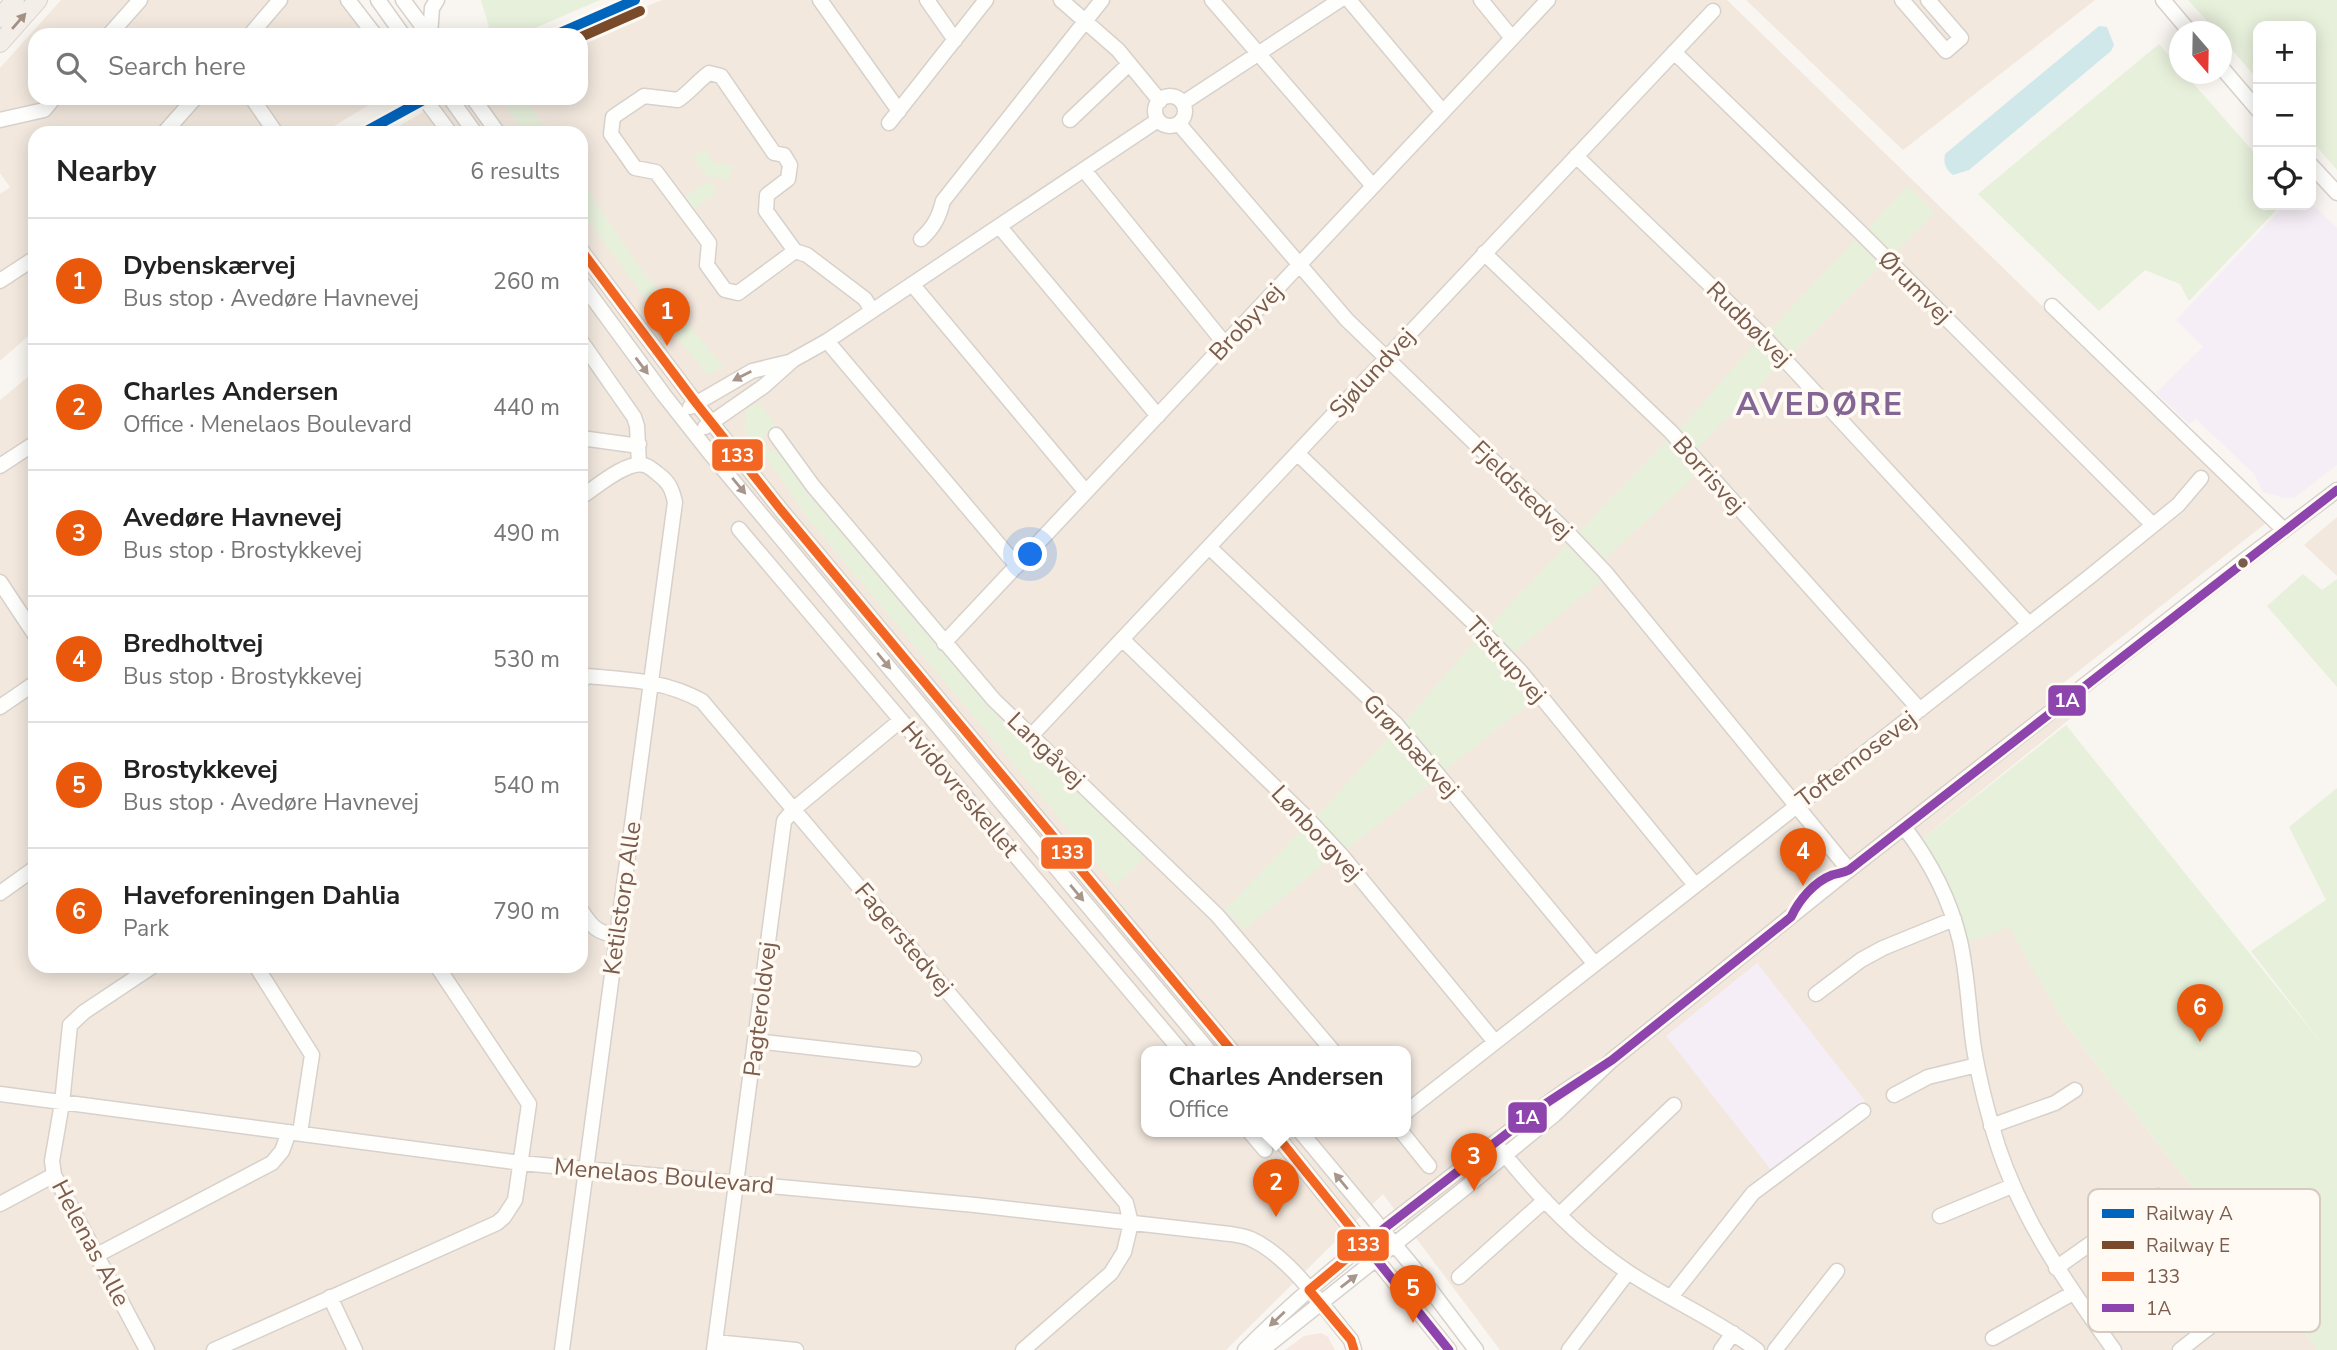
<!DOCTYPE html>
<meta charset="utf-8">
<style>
:root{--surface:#fff;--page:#f6f6f6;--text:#222;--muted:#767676;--line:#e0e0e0;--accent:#ea580c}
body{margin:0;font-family:"Nunito Sans",sans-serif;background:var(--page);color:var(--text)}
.controls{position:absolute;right:21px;top:21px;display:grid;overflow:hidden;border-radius:14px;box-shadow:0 4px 18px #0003}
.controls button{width:63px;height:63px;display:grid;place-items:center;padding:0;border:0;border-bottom:2px solid var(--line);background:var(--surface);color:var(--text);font:35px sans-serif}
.compass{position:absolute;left:2169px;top:21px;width:63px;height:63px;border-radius:50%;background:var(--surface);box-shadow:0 4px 18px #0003;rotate:160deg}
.you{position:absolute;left:1031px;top:555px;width:24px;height:24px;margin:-18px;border:5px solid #fff;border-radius:50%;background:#1a73e8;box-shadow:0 0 0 10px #1a73e833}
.badge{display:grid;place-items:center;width:46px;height:46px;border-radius:50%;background:var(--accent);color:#fff;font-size:23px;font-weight:700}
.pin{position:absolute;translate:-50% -58px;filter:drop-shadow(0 2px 4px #0008)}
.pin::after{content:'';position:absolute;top:37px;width:24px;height:21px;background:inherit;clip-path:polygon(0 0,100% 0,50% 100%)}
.popup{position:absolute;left:1141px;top:1046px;width:270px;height:91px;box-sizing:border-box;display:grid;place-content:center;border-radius:14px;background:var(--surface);filter:drop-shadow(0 2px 5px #0005);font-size:23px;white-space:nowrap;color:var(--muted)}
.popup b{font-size:26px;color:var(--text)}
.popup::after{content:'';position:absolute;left:50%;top:100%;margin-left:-14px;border:14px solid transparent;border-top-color:var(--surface)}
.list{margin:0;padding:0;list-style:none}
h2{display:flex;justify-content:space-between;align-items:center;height:91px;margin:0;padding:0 28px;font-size:30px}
h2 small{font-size:23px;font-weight:400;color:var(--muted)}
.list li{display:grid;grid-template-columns:46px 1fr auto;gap:21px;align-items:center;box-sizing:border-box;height:126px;padding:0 28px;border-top:2px solid var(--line)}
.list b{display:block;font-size:26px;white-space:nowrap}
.list p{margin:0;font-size:23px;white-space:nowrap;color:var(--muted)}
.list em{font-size:23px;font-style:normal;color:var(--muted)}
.icon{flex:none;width:38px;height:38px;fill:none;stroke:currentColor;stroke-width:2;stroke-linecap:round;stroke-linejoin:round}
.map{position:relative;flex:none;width:2337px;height:1350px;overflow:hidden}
.search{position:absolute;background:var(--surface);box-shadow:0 4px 18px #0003;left:28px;top:28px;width:560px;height:77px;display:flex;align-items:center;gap:18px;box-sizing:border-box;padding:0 24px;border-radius:21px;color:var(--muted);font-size:26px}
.panel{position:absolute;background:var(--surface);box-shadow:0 4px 18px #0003;left:28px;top:126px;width:560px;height:847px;border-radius:21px}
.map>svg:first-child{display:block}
.residential{fill:#f2e8de;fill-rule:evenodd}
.commercial{fill:#f6e8e1}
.education{fill:#f6eef6}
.green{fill:#e7f0db}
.water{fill:#d0e8ea}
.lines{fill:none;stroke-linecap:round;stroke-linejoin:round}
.minor-casing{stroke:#d7d1cb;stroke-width:17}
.major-casing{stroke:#dad1cc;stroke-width:20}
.minor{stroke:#fefefd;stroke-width:14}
.major{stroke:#f3eee8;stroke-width:18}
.bus-1-casing{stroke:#fffaf3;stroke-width:14}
.bus-2-casing{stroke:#fffaf3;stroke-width:14}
.bus-1{stroke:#f26522;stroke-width:9}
.bus-2{stroke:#8e44ad;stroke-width:9}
.rail-1-casing{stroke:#fffaf3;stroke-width:16}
.rail-2-casing{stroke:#fffaf3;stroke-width:16}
.rail-1{stroke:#0065bd;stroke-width:10}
.rail-2{stroke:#7a4b2a;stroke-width:10}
.oneway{fill:#a48f83}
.oneway2{fill:#a8958b}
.bus-dot{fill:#7a5c4d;stroke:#fffaf3;stroke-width:2.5}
.labels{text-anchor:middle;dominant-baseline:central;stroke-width:7;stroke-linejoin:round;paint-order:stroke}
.street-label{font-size:24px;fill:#7a5c4d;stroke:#fffaf3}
.district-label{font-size:32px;font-weight:bold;letter-spacing:2px;fill:#846695;stroke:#fffaf3}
.key{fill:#fffaf3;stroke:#d7cbc1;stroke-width:2}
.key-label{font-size:19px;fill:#7a5c4d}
.line-badge{stroke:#fffaf3;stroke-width:2.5}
.badge-label{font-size:19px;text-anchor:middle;font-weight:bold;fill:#fff}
</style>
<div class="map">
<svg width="2337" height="1350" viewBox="0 0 2337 1350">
<rect width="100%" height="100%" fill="#f9f5f0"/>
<path class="residential" d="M61 0H342L367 35H35V98H381L322 133H35V330L0 361V194L10 187 0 173V68Z
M662 0H1727L2266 523 2052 692 2071 718 1922 839 1948 884 1970 941 2009 926 2063 1021 2318 1350H1500L1383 1194 1226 1350H0V400L35 371V966H581V133H387L448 98H581V35H577ZM1146 1051H1406V1131H1146Z
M1746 0H2095L1903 150Z
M2337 517V576L2304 545Z"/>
<path class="commercial" d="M1321 1333 1328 1337 1335 1350H1285L1304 1336Z"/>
<path class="education" d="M2311 203 2337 228V465L2294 498H2284L2263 492 2254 474 2196 419 2189 424 2156 393 2203 347 2176 320 2285 205Z
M1757 963 1865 1101 1772 1171 1666 1036Z"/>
<path class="green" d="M481 0H600L519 35H475L489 27Z
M2188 0H2337V170L2311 140V26H2258V80L2222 38V32L2216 31Z
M2159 44 2179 67 2180 74H2185L2258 157V205H2281L2189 301 2180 284 2145 270 2099 311 1978 194Z
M499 98H525L549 133H525Z
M705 149 715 163 733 165 730 180 706 176 692 157Z
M581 180 639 266 724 367 708 376 639 290 581 211Z
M709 180 717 192 691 211 683 198Z
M1908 186 1935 213 1891 256 1866 230Z
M1855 240 1881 265 1792 354 1770 330Z
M1758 340 1781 364 1697 449 1679 430Z
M759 402 776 426 762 437 771 452 776 451 781 455 806 492 1002 721 1009 725 1142 854 1141 862 1116 886 808 519 776 471 744 431 747 409Z
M1667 440 1699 472 1605 559 1579 532Z
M1566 545 1601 581 1513 653 1488 628Z
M2303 574 2322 590 2337 579V687L2267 606Z
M1478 638 1534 700 1444 771 1403 723Z
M2066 725 2324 1046 2251 951 2326 900 2289 827 2337 788V1350H2318L2063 1021 2009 927 1970 942 1948 884 1922 839Z
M1392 734 1433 781 1346 850 1316 817Z
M1305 827 1332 857 1244 930 1225 910Z"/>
<path class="water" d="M2099 26 2107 27 2114 45 2111 51 1969 170 1953 175C1946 170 1943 163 1945 154Z"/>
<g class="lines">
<defs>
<path id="minor" d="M348 0 375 35
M378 0 403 35
M403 0 429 35
M820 0 899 111
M927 0 955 40
M1061 0 1118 50 1160 101
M1212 0 1373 186
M1349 0 1443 112
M1481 0 1512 38
M1902 0 1946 51 1961 38 1928 0
M2163 0 2190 32
M109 35 140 0
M250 35 280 0
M430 35 432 8 437 0
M1674 52 1859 231 2153 525
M2222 68 2258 110
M1155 111a15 15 0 1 1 30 0a15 15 0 1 1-30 0Z
M252 98 276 133
M424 98 450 133
M450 98 475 133
M473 98 498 133
M1183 103 1340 0
M0 120 44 110 54 98
M1070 120 1129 64
M889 123 986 0
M1179 124 1347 320 1570 535 1605 572 1849 870
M164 133 195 98
M1576 156 1762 335 2028 623
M2311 165 2337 193
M1084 170 1225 344
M999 226 1158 416
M921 239C934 227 939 217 943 201L1102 0
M581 250 696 403 781 510 1232 1051
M795 251 738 293 725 290 707 265 709 243 656 172 635 168 611 134 613 117 644 96 678 100C690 92 697 82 709 73L721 76 774 153 784 155 790 165 788 179 767 195 766 211 795 251 807 255 865 299 872 311
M1484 253 1671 432 1920 710
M0 281 35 258
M581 282 664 395 709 452 1209 1051
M912 284 1086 492
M2052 306 2284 530
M581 341 634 417 637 426 639 464
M827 341 1017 566
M690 407 752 371 789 362
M705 427 764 386 793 360 827 341 1158 120
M776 435 813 486 994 700 1217 915 1333 1051
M581 438 632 445 639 444
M1297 453 1482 631 1520 671 1695 885
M0 466 35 443
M739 529 1181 1051
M1209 547 1395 723 1594 963
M0 582 35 635
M1122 639 1306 817 1342 856 1495 1042
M944 643 1548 0
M581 681 587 676C630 680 664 680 702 701L1126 1203 1131 1223 1124 1252 1111 1273 1023 1350
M0 707 35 683
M1031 736 1713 11
M1904 827C1930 861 1950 899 1960 941 1966 968 1968 996 1971 1025 1974 1058 1982 1091 1991 1123 2014 1209 2063 1279 2114 1350
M0 893 35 868
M581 910C592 927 597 933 616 935
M256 966 312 1055 300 1133
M1816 994 1861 960 1883 948 1954 919
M756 1041 914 1059
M0 1094 521 1163 975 1205 1230 1234C1237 1235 1245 1236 1251 1239 1289 1256 1325 1309 1351 1340L1354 1350
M1894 1095 1928 1077 1977 1065
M1406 1112 2088 578 2178 505 2201 478
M1991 1126 2055 1103 2075 1090
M1249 1131 1265 1150
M1273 1131 1449 1350
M1300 1131 1414 1268 1476 1350
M1401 1131 1429 1166
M1501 1150C1537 1195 1580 1240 1628 1272 1670 1300 1717 1320 1757 1350
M0 1204 54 1175
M1560 1214 1674 1105
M1940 1216 2012 1186
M97 1255 272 1163 282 1151 289 1132
M2056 1268 2158 1196
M1459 1277 1545 1200
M330 1297 355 1350
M1671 1297 1753 1193 1863 1111
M1993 1338 2073 1293
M715 1342 796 1350
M147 1350 54 1175 52 1161 62 1103 70 1025 84 1012 153 966
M214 1350 497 1223 504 1217 515 1200 529 1104 437 966
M562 1350 675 502C672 489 669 482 658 474 654 471 649 466 644 465 627 460 595 488 581 497
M714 1350 784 821 794 809 901 720
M1245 1350C1305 1289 1372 1237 1440 1185 1487 1149 1532 1112 1581 1080
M1262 1350 1460 1192 1554 1115 1612 1060 1845 873 2242 562 2337 490
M1569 1350 1628 1272
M1721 1350 1733 1333
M1775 1350 1837 1271
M2180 1350 2238 1305"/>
<path id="major" d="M0 18 15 0
M0 43 38 0"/>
</defs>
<use href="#minor" class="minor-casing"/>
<use href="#major" class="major-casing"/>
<use href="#minor" class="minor"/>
<use href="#major" class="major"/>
<defs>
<path id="bus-1" d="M581 250 696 403 781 510 1232 1051
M1273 1131 1364 1244 1309 1290 1351 1340 1354 1350"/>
<path id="bus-2" d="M1449 1350 1364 1244 1545 1104 1612 1060 1791 917C1799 900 1814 882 1832 875 1838 873 1843 873 1849 870L2337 490"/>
</defs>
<use href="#bus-1" class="bus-1-casing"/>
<use href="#bus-2" class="bus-2-casing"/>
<use href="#bus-1" class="bus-1"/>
<use href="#bus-2" class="bus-2"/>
<defs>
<path id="rail-1" d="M555 35 635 0
M363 133 427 98"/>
<path id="rail-2" d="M581 37 640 11"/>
</defs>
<use href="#rail-1" class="rail-1-casing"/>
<use href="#rail-2" class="rail-2-casing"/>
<use href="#rail-1" class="rail-1"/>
<use href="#rail-2" class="rail-2"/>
</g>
<defs><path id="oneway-solid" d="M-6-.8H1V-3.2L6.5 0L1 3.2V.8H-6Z" transform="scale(1.75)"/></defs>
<use class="oneway" href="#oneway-solid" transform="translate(19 21) rotate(-49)"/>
<g class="oneway2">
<use href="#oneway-solid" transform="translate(642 366) rotate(53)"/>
<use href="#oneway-solid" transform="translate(742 376) rotate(153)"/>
<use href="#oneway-solid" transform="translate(739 486) rotate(50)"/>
<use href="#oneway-solid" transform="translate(884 661) rotate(50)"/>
<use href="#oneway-solid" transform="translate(1077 893) rotate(50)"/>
<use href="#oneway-solid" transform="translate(1341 1181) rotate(-130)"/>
<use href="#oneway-solid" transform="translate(1349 1281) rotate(-38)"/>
<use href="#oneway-solid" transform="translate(1277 1319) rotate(137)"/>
</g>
<circle class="bus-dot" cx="2243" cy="563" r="6"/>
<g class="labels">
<g class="street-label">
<text transform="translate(1915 287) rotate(45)">Ørumvej</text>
<text transform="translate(1246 322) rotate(-47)">Brobyvej</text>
<text transform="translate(1749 324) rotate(45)">Rudbølvej</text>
<text transform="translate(1372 373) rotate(-47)">Sjølundvej</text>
<text transform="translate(1709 475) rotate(48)">Borrisvej</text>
<text transform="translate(1522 490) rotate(44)">Fjeldstedvej</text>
<text transform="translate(1506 660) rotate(48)">Tistrupvej</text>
<text transform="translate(1411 746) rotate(48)">Grønbækvej</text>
<text transform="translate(1046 750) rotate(44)">Langåvej</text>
<text transform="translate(1856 759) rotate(-37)">Toftemosevej</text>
<text transform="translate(960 789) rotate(50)">Hvidovreskellet</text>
<text transform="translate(1317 833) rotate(47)">Lønborgvej</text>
<text transform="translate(622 898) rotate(-82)">Ketilstorp Alle</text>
<text transform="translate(904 939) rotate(50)">Fagerstedvej</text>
<text transform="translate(760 1009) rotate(-83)">Pagteroldvej</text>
<text transform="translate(664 1176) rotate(5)">Menelaos Boulevard</text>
<text transform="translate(91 1243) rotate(62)">Helenas Alle</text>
</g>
<g class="district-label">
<text x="1820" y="404">AVEDØRE</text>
</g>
</g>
<rect x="2088" y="1189" width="232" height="143" rx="10" class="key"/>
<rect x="2102" y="1209" width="32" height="9" fill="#0065bd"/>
<rect x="2102" y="1241" width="32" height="8" fill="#7a4b2a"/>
<rect x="2102" y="1272" width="32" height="9" fill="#f26522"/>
<rect x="2102" y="1304" width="32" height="8" fill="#8e44ad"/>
<g class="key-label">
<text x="2146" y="1220">Railway A</text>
<text x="2146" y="1252">Railway E</text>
<text x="2146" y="1283">133</text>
<text x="2146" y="1315">1A</text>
</g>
<g class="line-badge">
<rect x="711" y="438" width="53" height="34" rx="7" fill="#f26522"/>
<rect x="2047" y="684" width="40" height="33" rx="7" fill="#8e44ad"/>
<rect x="1040" y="836" width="53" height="34" rx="7" fill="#f26522"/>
<rect x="1507" y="1101" width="41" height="33" rx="7" fill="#8e44ad"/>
<rect x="1336" y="1228" width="54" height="34" rx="7" fill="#f26522"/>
</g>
<g class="badge-label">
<text x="737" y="462">133</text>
<text x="2067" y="707">1A</text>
<text x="1067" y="859">133</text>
<text x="1527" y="1124">1A</text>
<text x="1363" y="1251">133</text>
</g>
</svg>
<div class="controls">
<button>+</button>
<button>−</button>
<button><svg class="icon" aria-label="locate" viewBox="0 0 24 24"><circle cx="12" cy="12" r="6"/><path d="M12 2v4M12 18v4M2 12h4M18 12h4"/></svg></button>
</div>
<svg class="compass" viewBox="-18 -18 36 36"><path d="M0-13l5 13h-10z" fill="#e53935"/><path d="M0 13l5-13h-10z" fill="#767676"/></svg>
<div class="you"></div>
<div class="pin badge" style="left:667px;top:346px">1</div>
<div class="pin badge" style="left:1276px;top:1217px">2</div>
<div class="popup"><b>Charles Andersen</b>Office</div>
<div class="pin badge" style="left:1474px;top:1191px">3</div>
<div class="pin badge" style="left:1803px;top:886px">4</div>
<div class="pin badge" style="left:1413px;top:1323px">5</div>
<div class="pin badge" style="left:2200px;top:1042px">6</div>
<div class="search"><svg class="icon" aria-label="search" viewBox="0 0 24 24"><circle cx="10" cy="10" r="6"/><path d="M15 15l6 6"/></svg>Search here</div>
<section class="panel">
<h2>Nearby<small>6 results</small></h2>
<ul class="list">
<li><span class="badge">1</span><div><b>Dybenskærvej</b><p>Bus stop · Avedøre Havnevej</p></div><em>260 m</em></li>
<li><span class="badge">2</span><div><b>Charles Andersen</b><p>Office · Menelaos Boulevard</p></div><em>440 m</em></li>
<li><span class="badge">3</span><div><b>Avedøre Havnevej</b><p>Bus stop · Brostykkevej</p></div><em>490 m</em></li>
<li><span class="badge">4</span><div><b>Bredholtvej</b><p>Bus stop · Brostykkevej</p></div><em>530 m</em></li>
<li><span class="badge">5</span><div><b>Brostykkevej</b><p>Bus stop · Avedøre Havnevej</p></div><em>540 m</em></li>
<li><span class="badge">6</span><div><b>Haveforeningen Dahlia</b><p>Park</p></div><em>790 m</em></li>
</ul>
</section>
</div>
